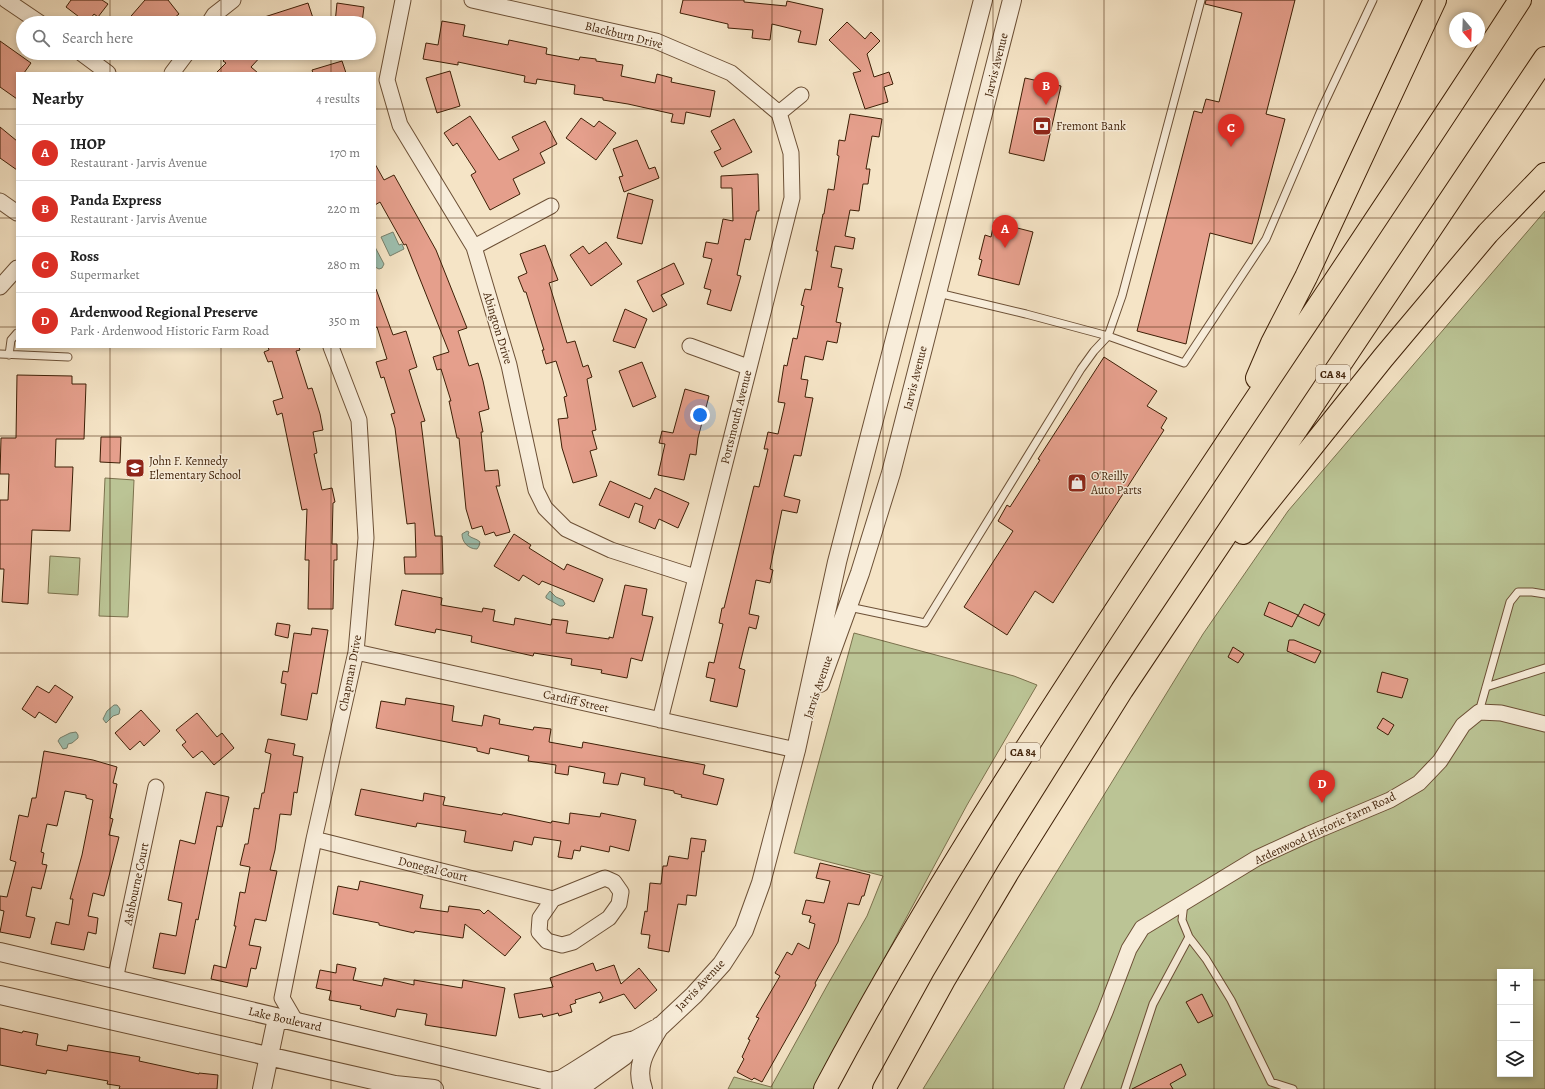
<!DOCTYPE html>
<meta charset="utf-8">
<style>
:root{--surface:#fff;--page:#f2f2f2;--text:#222;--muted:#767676;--line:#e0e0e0;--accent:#d93025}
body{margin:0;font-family:Alegreya,serif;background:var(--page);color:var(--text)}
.controls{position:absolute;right:12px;bottom:12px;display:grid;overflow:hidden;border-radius:0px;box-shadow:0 2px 6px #0003}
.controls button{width:36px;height:36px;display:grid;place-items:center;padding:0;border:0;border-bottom:1px solid var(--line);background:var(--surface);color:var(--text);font:20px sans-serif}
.compass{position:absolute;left:1449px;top:12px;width:36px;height:36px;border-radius:50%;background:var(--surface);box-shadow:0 2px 6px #0003;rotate:161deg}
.you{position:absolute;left:700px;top:415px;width:14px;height:14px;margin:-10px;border:3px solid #fff;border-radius:50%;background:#1a73e8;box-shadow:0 0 0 6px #1a73e833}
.badge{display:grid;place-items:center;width:26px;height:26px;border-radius:50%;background:var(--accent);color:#fff;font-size:13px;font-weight:700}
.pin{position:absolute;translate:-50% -33px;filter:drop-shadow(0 1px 2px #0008)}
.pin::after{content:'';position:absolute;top:21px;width:14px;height:12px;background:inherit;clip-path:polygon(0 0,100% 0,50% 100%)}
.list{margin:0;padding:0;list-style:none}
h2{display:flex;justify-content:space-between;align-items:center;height:52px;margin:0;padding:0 16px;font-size:17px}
h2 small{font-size:13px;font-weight:400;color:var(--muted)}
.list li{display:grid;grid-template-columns:26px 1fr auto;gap:12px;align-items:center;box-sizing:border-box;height:56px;padding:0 16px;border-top:1px solid var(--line)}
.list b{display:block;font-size:15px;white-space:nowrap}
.list p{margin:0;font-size:13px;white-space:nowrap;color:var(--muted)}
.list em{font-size:13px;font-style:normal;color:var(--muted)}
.icon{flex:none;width:22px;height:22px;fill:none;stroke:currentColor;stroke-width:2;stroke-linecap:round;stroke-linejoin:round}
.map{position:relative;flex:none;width:1545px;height:1089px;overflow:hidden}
.search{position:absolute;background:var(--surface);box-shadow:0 2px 6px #0003;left:16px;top:16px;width:360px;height:44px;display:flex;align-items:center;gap:10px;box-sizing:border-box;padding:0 14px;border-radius:22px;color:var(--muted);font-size:15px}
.panel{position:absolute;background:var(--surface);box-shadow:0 2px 6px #0003;left:16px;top:72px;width:360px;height:276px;border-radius:0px}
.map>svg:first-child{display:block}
.green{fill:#bbc495;stroke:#7c724e;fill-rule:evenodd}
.water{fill:#9dbfaf;stroke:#777f6b}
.building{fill:#e59f8c;stroke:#3e1f06}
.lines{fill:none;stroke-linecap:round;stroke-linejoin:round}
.service-casing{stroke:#6c5036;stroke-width:9}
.minor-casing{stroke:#6c5036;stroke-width:17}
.tertiary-casing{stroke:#6c5036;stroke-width:20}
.motorway-casing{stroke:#3e1f06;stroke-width:24}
.service{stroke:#f8edda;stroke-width:7}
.minor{stroke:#f8edda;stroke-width:15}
.tertiary{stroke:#f8edda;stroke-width:18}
.motorway{stroke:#f5e4c6;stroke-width:22}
.grid{fill:none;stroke:#3e1f06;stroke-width:1;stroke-opacity:0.55}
.labels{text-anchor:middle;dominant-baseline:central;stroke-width:3;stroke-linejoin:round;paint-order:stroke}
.shield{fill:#f8edda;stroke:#765d46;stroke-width:1}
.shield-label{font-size:11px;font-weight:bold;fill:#3e1f06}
.street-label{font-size:12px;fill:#3e1f06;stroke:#f8edda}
.poi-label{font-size:12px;fill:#3e1f06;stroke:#f8edda;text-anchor:start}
</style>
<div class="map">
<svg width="1545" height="1089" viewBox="0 0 1545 1089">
<rect width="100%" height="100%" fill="#f5e4c6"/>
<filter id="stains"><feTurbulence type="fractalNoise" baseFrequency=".005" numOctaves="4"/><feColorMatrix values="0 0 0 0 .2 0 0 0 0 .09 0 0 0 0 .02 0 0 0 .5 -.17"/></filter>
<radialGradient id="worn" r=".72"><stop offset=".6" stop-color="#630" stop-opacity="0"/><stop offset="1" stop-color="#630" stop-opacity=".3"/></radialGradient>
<path class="green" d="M1545 211V1089H923L1203 634 1288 511ZM1500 972H1530V1074H1500Z
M105 478 134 480 128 617 99 616Z
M50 556 80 558 78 595 48 593Z
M854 633 1014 676 1037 685 967 805 814 1089H728L734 1077 771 1087 828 984 867 916 883 876 794 853Z"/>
<path class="water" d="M393 232 399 245 402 244 404 249 390 256 381 237Z
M375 247 384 264 382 268 379 269 375 267Z
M467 531 469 532 468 535C472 539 476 538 480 542L479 546 477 549C468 549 462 542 462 534Z
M550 591 556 597 563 600 565 604 563 606H560L546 598V596Z
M114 705H117L120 709 119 714 113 716 106 723 103 719 107 711Z
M76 732 78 735V738L72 743 68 744 67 748 63 749 58 741 60 738 70 733Z"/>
<path class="building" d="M71 0H102L108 4 98 17 94 14 87 23 66 7Z
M145 0H168L179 14 168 23H125Z
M683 0H744V2L786 6 787 1 823 9 816 45 798 42 801 31 772 24 770 40 752 38 753 30 728 28V24L680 13Z
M1206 0H1295L1266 114 1285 119 1252 244 1210 233 1186 344 1137 331 1194 111 1202 113 1206 99 1219 102 1242 13 1205 4Z
M308 3 314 21 306 23H253L252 21Z
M337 3 364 7 362 23H335Z
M442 21 465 25 463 36 508 45 509 40 547 48 546 54 579 60 580 57 596 59V61L623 65 621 76 655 83 657 74 672 78 671 82 715 91 710 117 686 112 684 124 671 122 673 114 628 104 603 100V98L574 94 575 85 537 79 536 84 524 82 525 76 458 62V65L423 59 426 43 438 45Z
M847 22 865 39 871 32 880 41 867 54 874 77 889 72 893 84 884 87 888 102 865 109 853 73 861 71 829 40Z
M0 41 31 63 24 73H17V99L0 87Z
M230 53H264L251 67 258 73H216L226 63 223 61Z
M342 61 346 73H313L312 70Z
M450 71 460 106 437 113 426 78Z
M1025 78 1061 86 1044 161 1009 153Z
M850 114 882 119 879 137 872 136 866 169H870L868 184H863L859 211 850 210 845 236 855 238 853 249 835 246 831 267 842 269 838 287 843 288 836 322 841 323 837 343 827 341 823 360 805 356 801 379 808 380 805 397 813 398 801 456 794 455 784 496 800 500 797 513 782 510 770 569 773 570 770 583 756 580 749 614 759 616 756 629 749 627 739 668 745 670 737 707 710 701 715 679 706 677 709 662 714 663 723 624 719 623 722 608H724L754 486 759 487 768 449H764L768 432 778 434 785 403 778 402 784 365 787 366 793 338 797 339 804 306 801 305 805 289 811 290 818 251H816L823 214H824L828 189 834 190 839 156 837 155 839 140 845 141Z
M470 116 499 160 519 150 512 137 545 121 557 144 540 153 545 163 513 179 520 194 490 210 471 175 476 172 457 143 453 146 444 133Z
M581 118 594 127 599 121 616 133 596 160 566 138Z
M734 119 752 152 722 167 714 152 721 149 711 131Z
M0 127 17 141V170L0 158Z
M637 140 649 169 655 167 659 178 624 192 619 177 623 176 613 149Z
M375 164 384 180 394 175 436 250 467 328 458 331 469 366 478 363 483 381 489 409 479 412 483 432H481L485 471 498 470 500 486H496L510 532 496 536 494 532 485 535 482 526 472 529 466 509 459 438H457L449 401H451L441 369 437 370 433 357 449 352 406 244 404 245 380 202 375 205Z
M758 174 759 211H757L750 240 745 239 737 275 741 276 731 311 707 304 711 290 704 288 712 259 703 257 706 242 718 244 723 219 733 221 732 188H721V176Z
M628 193 653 200 642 244 617 238Z
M994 222 1033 232 1019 285 978 275 982 260 979 259 985 235 991 237Z
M606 242 622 264 591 286 570 255 583 246 589 254Z
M545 245 558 280 549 283 567 343 575 341 583 367 588 365 592 377 587 379 596 430 592 431 597 449 590 451 597 476 573 483 562 448 558 419 568 418 564 397 567 396 556 361 546 364 542 350H544L526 292H524L518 277 527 273 520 254Z
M674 263 684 284 661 295 667 305 653 312 637 281Z
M375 289H376L393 335 406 331 417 367 409 370 425 421 421 422 435 536H442L443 574H405L404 557H416L415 523 407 524 395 428 391 414 395 413 384 377 381 378 376 362 387 359 377 327 375 328Z
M625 309 647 319 635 348 613 341Z
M268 347H299L300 350 296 351 308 389 312 388 320 414 323 430 313 432 317 453 314 454 322 490 332 488 335 502 333 503 332 544H337V560H334L333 609H308L309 560H305L307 509 302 510 282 413 277 415 273 401 283 398 272 361 268 362 264 352 269 350Z
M1104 357 1157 391 1147 406 1167 418 1161 428 1164 430 1053 603 1035 591 1007 635 964 607 1013 531 998 521 1007 505 1010 507 1040 460 1038 459Z
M642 362 656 397 633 407 619 371Z
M17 375 72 376V384H86L84 439H56L55 467H73L70 531 32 530 28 604 2 602 4 569H0V500H8L9 474H0L1 438H16Z
M685 389 709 396 698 438 696 455 690 454 684 480 658 475 665 444 659 443 662 431 673 433Z
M101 437H121L120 463 100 462Z
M610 481 650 499 655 488 689 503 678 528 659 519 655 529 639 522 643 506 635 503 629 518 599 505Z
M514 534 531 545 529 548 564 570 567 564 603 579 594 602 542 581 539 585 523 575 519 581 494 566Z
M625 585 647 589 642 615 653 617 642 661 631 658 627 678 601 673 602 670 571 665 572 659 534 653 533 656 471 642 472 636 436 629 435 633 395 625 402 590 442 598 441 605 482 612 483 608 495 610 493 621 514 625 515 618 551 625 552 619 568 621 566 633 609 639V637L613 638Z
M1269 602 1298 615 1292 627 1264 615Z
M1304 604 1325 614 1319 626 1298 616Z
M277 623 290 625 288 638 275 635Z
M312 628 328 630 317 694 312 693 307 720 281 715 286 684 281 683 283 671 288 672 294 633 311 635Z
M1289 640H1294L1321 651 1315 663 1287 651Z
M1233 647 1244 654 1238 663 1228 657Z
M1382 672 1408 679 1402 698 1377 692Z
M55 685 73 697 56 723 39 712 35 718 22 709 37 686 49 693Z
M406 698 454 706 452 721 482 726 484 715 500 719 499 724 533 730 534 727 551 729 549 742 582 748 583 742 705 765 703 774 724 779 717 805 681 797 682 795 674 793V791L644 785 645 778 621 773 618 785 603 783 605 773 569 766 568 775 555 773 556 765 528 761 529 756 490 748 489 754 477 751V748L376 728 381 701 405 705Z
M141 710 160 731 144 746 140 741 130 750 115 733Z
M197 713 217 737 222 733 234 748 214 765 202 751 193 758 182 745 186 742 176 730Z
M1383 718 1394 725 1388 735 1377 728Z
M268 739 295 744 293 755 303 757 297 793 294 792 291 815 280 814 275 850 270 870 277 871 266 921 255 919 249 945 261 947 256 969 251 968 247 987 211 979 214 965 226 968 236 926H234L240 892 245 893 250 867 240 865 245 844H248L254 808 259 809 262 793H264L271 754 265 752Z
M44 751 93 760 117 767 113 783 117 784 110 818 113 819 109 835 119 837 104 896 93 893 88 916 98 918 96 934 88 932 84 950 51 944 56 922 69 925 73 899H70L82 855 93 800 86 798V795L65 791 57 826 47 824 41 852 44 853 42 864 47 865 41 889 32 887 26 916 35 918 30 938 0 932 4 911 0 910V896L7 897 16 862 10 860 19 815 28 817 32 798H36Z
M361 789 423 801 424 793 445 797 443 805 502 815 503 813 551 823 552 821 569 824 570 813 600 817 601 813 636 820 629 851 610 846 609 852 581 846 580 851 574 850 572 859 558 857 561 841 534 837 532 845 514 841 512 851 464 842 466 831 417 823 416 827 355 815Z
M206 792 229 797 222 827 217 826 198 920 196 919 185 974 153 968 160 933 176 936 182 903 168 900 180 840 195 844Z
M691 838 706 840 704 852 702 851 696 896 687 895 686 905 678 904 669 952 648 948 650 935 641 934 645 911 647 912 650 883 661 884 663 866H667L669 856 688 859Z
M820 863 870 875 864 896H862L859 905 848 903 838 942 815 983 816 985 805 1006 762 1082 754 1078 752 1080 737 1072 744 1059 742 1057 750 1040 748 1039 759 1018 756 1017 780 976 775 973 787 952 792 955 798 943 809 949 815 924 809 922 811 916 802 914 806 900 824 903 830 881 816 878Z
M360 881 423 895 420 908 448 912 449 906 480 910 484 914 488 910 521 937 505 956 465 924 463 938 415 931 414 933 379 925V923L333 914 338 886 358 890Z
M593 963 596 971 614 965 621 984 639 968 657 990 635 1009 624 994 599 1003 603 998 600 992 575 1000 576 1003 570 1005 572 1012 559 1016 558 1013 543 1017 542 1014 519 1018 514 994 553 987 550 978Z
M337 964 356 968 353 980 382 986 384 978 414 985V980L462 988 463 980 505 988 496 1036 425 1025 427 1014 397 1009 395 1017 360 1009 361 1006 329 1000 331 991 316 988 320 970 336 973Z
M1202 994 1213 1016 1198 1023 1186 1002Z
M0 1028 22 1033 23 1031 38 1034 36 1045 67 1051 68 1045 140 1057 139 1061 199 1074V1073L218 1075 217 1089H119L120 1086 107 1084 108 1081 47 1070 46 1074 0 1065Z
M1181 1064 1186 1075 1170 1084 1173 1089H1132Z"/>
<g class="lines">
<defs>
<path id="service" d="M938 293 1026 314 1108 336 1184 363 1266 239 1322 108 1373 0
M0 354 68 357
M9 355 11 340 17 333
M849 607 925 623 1081 369 1094 351 1108 336 1122 296 1201 0
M1486 687 1545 668
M1479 712 1510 602 1518 592H1532L1545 594
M1189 937 1206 959 1231 1000 1271 1082 1293 1089
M1125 1089 1153 1004 1189 937 1182 920 1184 903"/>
<path id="minor" d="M6 0 40 23
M403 0 387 80 400 125 474 247 509 365 536 490 545 508 566 529 611 550 695 577
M472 0 656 41 731 73 779 113
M209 23 214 15 233 0
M81 53 108 73
M172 73 187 53
M779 113 801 95
M0 201 17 213
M474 247 551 206
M0 287 17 268
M690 346 748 367
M356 652 796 750
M660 720 792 198 791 153 779 113
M314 839 553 899 605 878 614 882 621 892 619 904 609 918 573 942 562 945 547 941 539 932 540 918 553 899
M115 980 156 787
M296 1022 282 998 314 839 356 652 366 538 359 420 331 347
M1072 1089 1105 1012 1129 949 1142 928 1257 858 1309 834 1390 800 1419 783 1440 761 1463 725 1479 712 1501 713 1545 724"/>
<path id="tertiary" d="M820 683 860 573 891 473 1012 0
M0 952 543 1080 569 1089
M0 995 395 1085 434 1089
M549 1082 562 1079 575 1071 616 1045 635 1040
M262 1089 277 1018
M578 1089 624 1056 635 1040 661 1026 694 995 722 964 744 930 761 883 796 750 837 562 983 0
M643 1089C634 1064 648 1047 660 1026"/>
<path id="motorway" d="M1257 378 1272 343 1306 277 1435 0
M1243 533 1383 358 1488 233 1545 174
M825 1089C916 917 1022 753 1129 590 1259 393 1392 198 1520 0
M884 1089 944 980 1008 872 1122 690 1545 58"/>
</defs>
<use href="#service" class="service-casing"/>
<use href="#minor" class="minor-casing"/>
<use href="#tertiary" class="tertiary-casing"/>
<use href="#motorway" class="motorway-casing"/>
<use href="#service" class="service"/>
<use href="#minor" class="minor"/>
<use href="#tertiary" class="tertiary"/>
<use href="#motorway" class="motorway"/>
</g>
<path class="grid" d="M110 0V23M221 0V23M331 0V23M441 0V1089M552 0V1089M662 0V1089M772 0V1089M883 0V1089M993 0V1089M1104 0V1089M1214 0V1089M1324 0V1089M1435 0V1089M110 53V73M221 53V73M331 53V73M0 109H17M375 109H1545M0 218H17M375 218H1545M0 327H17M375 327H1545M110 347V1089M221 347V1089M331 347V1089M0 436H1545M0 544H1545M0 653H1545M0 762H1545M0 871H1545M0 980H1500M1530 980H1545"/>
<defs>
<symbol id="bank-square" viewBox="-11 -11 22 22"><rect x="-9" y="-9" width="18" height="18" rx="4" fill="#8f2418" stroke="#f8edda"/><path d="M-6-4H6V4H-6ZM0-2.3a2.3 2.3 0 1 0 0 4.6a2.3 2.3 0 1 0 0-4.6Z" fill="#fff"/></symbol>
<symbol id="school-square" viewBox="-11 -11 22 22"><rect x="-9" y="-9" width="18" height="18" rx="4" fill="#8f2418" stroke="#f8edda"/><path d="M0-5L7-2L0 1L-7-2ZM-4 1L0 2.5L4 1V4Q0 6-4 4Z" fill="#fff"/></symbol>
<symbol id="shop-square" viewBox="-11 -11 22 22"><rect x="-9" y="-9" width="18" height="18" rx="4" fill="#8f2418" stroke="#f8edda"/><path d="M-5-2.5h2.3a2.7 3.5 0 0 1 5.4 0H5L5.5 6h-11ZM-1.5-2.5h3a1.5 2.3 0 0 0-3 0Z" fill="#fff"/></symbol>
</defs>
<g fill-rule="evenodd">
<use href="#bank-square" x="1031" y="115" width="22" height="22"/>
<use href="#school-square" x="124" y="457" width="22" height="22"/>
<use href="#shop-square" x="1066" y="472" width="22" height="22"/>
</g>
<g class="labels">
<g class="shield">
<rect x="1316" y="365" width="34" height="18" rx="3"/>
<rect x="1006" y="743" width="34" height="18" rx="3"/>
</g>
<g class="shield-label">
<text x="1333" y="374">CA 84</text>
<text x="1023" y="752">CA 84</text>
</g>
<g class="street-label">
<text transform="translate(624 35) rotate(14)">Blackburn Drive</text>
<text transform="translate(996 65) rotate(-76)">Jarvis Avenue</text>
<text transform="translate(498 328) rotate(73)">Abington Drive</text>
<text transform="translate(915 378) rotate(-76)">Jarvis Avenue</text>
<text transform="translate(736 417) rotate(-76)">Portsmouth Avenue</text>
<text transform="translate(350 673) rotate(-79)">Chapman Drive</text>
<text transform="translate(818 687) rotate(-71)">Jarvis Avenue</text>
<text transform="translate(576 701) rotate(13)">Cardiff Street</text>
<text transform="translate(1325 828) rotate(-25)">Ardenwood Historic Farm Road</text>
<text transform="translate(433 869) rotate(14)">Donegal Court</text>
<text transform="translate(136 884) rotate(-78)">Ashbourne Court</text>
<text transform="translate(700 985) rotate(-47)">Jarvis Avenue</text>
<text transform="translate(285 1019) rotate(13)">Lake Boulevard</text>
</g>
<g class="poi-label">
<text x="1056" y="126">Fremont Bank</text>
<text x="149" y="461">John F. Kennedy<tspan x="149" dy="14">Elementary School</tspan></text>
<text x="1091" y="476">O'Reilly<tspan x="1091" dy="14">Auto Parts</tspan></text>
</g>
</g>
<rect width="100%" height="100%" filter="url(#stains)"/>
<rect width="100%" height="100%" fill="url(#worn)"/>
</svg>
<div class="controls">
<button>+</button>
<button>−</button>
<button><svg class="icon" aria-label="layers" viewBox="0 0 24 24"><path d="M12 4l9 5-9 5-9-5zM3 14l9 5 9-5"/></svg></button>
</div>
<svg class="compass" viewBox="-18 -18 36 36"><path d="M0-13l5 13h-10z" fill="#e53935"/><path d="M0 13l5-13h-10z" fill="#767676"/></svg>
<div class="you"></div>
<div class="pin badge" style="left:1005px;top:248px">A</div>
<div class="pin badge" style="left:1046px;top:105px">B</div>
<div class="pin badge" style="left:1231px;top:147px">C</div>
<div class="pin badge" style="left:1322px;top:803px">D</div>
<div class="search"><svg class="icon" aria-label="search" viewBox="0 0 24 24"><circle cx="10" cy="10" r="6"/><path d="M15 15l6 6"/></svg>Search here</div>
<section class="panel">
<h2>Nearby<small>4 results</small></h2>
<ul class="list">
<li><span class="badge">A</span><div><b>IHOP</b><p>Restaurant · Jarvis Avenue</p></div><em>170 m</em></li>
<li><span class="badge">B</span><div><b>Panda Express</b><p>Restaurant · Jarvis Avenue</p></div><em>220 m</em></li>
<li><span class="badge">C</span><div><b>Ross</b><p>Supermarket</p></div><em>280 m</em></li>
<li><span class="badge">D</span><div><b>Ardenwood Regional Preserve</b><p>Park · Ardenwood Historic Farm Road</p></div><em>350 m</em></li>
</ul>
</section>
</div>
